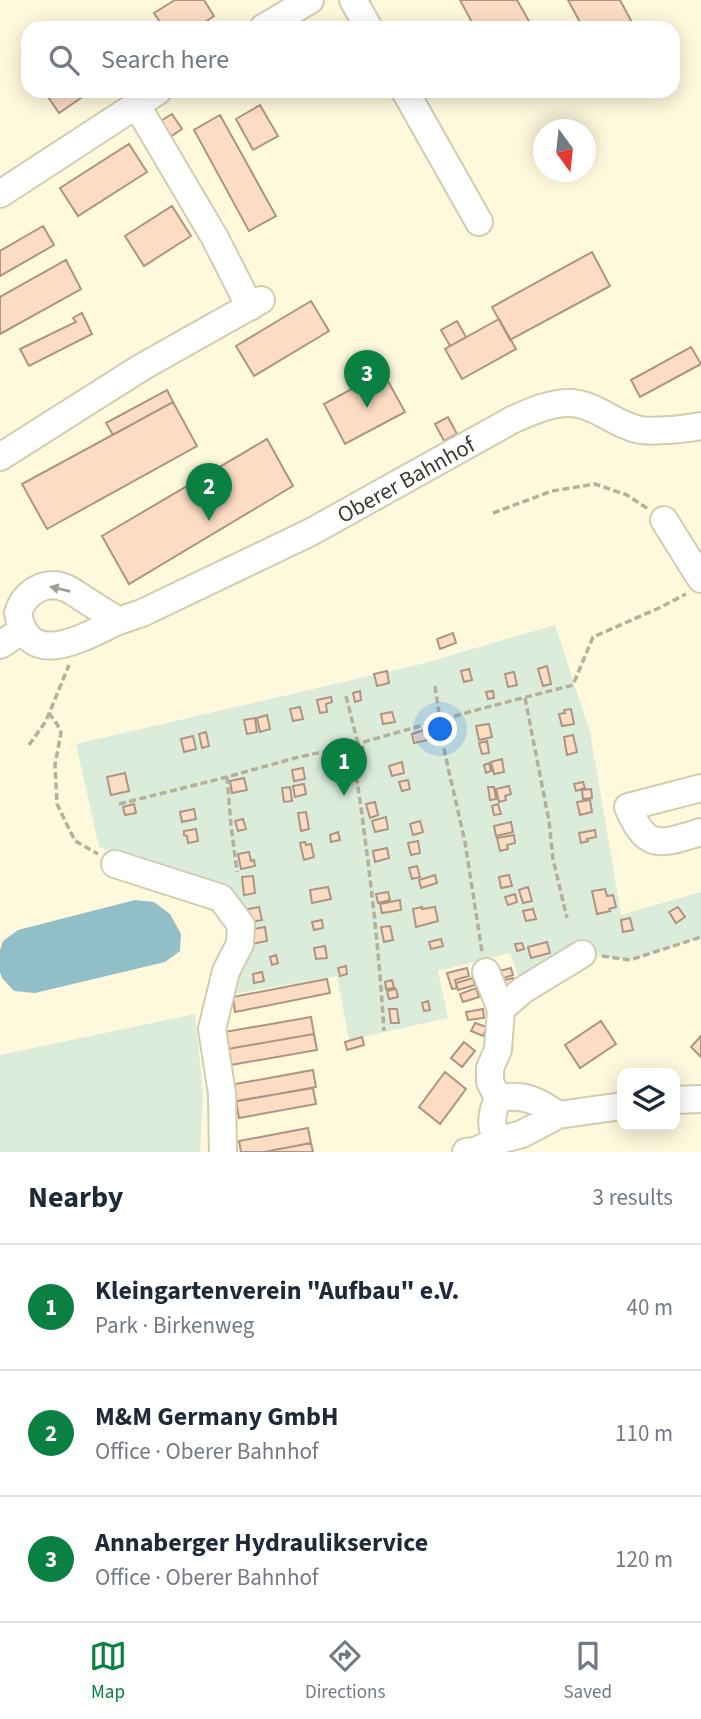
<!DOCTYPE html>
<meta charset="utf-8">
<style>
:root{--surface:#fff;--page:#f2f2f3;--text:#1f2937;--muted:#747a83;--line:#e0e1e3;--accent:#0b8043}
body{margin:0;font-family:"Source Sans 3",sans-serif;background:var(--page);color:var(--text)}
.controls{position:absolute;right:21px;bottom:21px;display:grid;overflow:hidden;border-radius:14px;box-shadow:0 4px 18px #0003}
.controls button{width:63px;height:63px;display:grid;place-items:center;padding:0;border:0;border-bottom:2px solid var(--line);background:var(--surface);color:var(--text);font:35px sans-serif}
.compass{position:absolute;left:533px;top:119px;width:63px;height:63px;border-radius:50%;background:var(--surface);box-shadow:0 4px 18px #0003;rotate:165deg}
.you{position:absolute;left:441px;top:730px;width:24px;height:24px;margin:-18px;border:5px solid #fff;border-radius:50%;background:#1a73e8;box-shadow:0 0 0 10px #1a73e833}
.badge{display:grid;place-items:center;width:46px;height:46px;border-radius:50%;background:var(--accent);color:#fff;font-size:23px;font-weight:700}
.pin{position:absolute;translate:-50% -58px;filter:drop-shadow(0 2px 4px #0008)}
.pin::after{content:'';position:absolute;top:37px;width:24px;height:21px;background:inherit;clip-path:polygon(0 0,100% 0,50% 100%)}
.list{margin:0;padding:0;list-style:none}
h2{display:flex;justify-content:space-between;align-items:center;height:91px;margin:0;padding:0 28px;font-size:30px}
h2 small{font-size:23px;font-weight:400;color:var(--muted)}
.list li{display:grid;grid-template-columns:46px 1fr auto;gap:21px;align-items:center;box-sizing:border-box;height:126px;padding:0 28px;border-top:2px solid var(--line)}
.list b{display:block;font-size:26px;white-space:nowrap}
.list p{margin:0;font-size:23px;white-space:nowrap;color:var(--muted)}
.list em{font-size:23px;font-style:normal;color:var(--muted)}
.icon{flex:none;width:38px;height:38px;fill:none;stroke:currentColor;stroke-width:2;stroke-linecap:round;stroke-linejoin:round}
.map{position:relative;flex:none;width:701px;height:1152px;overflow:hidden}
.search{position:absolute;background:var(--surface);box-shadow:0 4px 18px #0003;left:21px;right:21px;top:21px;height:77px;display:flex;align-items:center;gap:18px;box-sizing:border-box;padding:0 24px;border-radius:21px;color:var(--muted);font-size:26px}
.sheet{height:469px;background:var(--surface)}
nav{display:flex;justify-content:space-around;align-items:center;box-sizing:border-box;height:98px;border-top:2px solid var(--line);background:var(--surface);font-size:19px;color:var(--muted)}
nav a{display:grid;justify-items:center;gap:4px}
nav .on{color:var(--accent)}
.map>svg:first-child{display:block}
.green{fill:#dbecdb}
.water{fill:#92bfc7}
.building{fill:#fddcc4;stroke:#ac9583;stroke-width:2}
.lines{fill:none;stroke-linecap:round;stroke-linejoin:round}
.minor-casing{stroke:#d1cdb1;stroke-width:30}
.path{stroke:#b4b09a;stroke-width:3.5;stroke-dasharray:7 3.5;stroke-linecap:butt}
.minor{stroke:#fff;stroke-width:26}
.oneway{fill:#9e9e98}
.labels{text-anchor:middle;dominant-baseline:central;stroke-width:5;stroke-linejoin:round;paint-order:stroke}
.street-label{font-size:23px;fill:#3e3c30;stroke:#fff}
</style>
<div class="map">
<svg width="701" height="1152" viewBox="0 0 701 1152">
<rect width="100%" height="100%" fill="#fef9dd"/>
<path class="green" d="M555 625 590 732 621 915 701 892V937L630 960 582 954 523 990 510 953 438 971 448 1018 349 1040 337 976 233 994 247 943 224 894 99 847 76 744 421 664Z
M195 1014 203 1092 200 1152H0V1055Z"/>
<path class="water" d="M135 900 154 902 170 914 181 934 180 951 165 962 35 993 14 991 2 978 0 972V950L3 941 18 930Z"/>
<path class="building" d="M175 0H204L214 16 196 28H164L154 13Z
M460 0H517L529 21 516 28H475Z
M568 0H620L635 28H583Z
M44 91H91L59 113Z
M260 105 278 136 253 150 236 119Z
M172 114 182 129 164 141 154 125Z
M220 115 276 216 249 231 194 130Z
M129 144 147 172 78 216 60 188Z
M172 206 191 236 144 266 125 236Z
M43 226 54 245 0 276V251Z
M592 252 610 286 510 340 492 307Z
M66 260 81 289 0 334V297Z
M311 301 329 331 254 376 236 346Z
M82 313 92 334 29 366 20 349 76 322 73 318Z
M499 319 516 349 462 379 445 349Z
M457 321 466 337 450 346 441 330Z
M691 347 701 364 640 397 631 380Z
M364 363 372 378 354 387 347 372Z
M383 372 405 412 345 444 324 404Z
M167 390 173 402 113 435 106 423Z
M173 402 197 446 47 529 22 484Z
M448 417 457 434 444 441 435 424Z
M267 439 293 486 129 584 102 536Z
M453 633 456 643 440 649 437 639Z
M547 666 551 684 543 686 538 669Z
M469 669 472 680 464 682 461 671Z
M387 671 389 683 377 686 374 674Z
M514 672 517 685 508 687 505 674Z
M360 691 361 700 355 702 353 693Z
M493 691 494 698 488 699 486 692Z
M331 697 332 702 326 704 327 712 320 713 317 700Z
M300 707 303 719 293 721 290 709Z
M571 709 574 724 562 726 559 714 565 713 564 710Z
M392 712 395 722 383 724 381 714Z
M267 715 270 729 260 732 257 718Z
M255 718 257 732 247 734 244 720Z
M489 724 492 737 479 740 476 726Z
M425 730 428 740 414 743 412 734Z
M206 732 209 746 202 748 199 734Z
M573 735 577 752 567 755 564 737Z
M193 736 196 749 184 752 181 739Z
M487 741 489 753 482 754 479 743Z
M363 747 365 757 359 758 357 748Z
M502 759 504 772 494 774 491 762Z
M402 762 404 773 392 776 389 766Z
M489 763 491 771 486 773 484 765Z
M303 768 305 779 294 781 292 770Z
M125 773 129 791 111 795 107 777Z
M244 778 247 790 232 793 230 781Z
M408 780 410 789 402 791 399 782Z
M583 782 585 788 576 791 574 784Z
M304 784 306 794 295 797 293 786Z
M509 786 511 794 505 796 506 800 499 802 496 789Z
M290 787 292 801 284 802 282 788Z
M488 787H494L496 799 490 800Z
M591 789 592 798 583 799 582 790Z
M590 800 592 812 580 815 577 802Z
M375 802 378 815 370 818 366 804Z
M134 804 136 813 125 815 123 807Z
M498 804 501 814 494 815 492 806Z
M194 809 196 819 182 822 180 812Z
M306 812 309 829 301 831 298 813Z
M386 817 388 829 375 832 372 821Z
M243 819 246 829 238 831 235 821Z
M420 821 423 832 413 835 410 824Z
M511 822 513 832 496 836 494 826Z
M196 829 198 841 188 843 187 836 184 835V831Z
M595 830 596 837 587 839 588 841 581 843 579 833Z
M338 832 340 840 331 842 330 835Z
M514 835 515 843 507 845 508 849 500 851 497 838Z
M418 841 420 853 411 855 408 843Z
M305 842 306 845 311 844 314 857 304 860 300 843Z
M387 848 389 858 375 862 373 851Z
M249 852 251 861 254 860 255 866 241 869 238 854Z
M417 866 420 877 412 879 409 868Z
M435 875 437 883 421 888 419 880Z
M509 875 512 886 501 888 499 877Z
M253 876 255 893 244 895 242 877Z
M328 887 331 899 312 903 310 890Z
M528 887 532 901 523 903 519 890Z
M605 889 607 896 613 895 616 907 609 909 610 911 597 914 592 891Z
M388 892 390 900 378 903 376 894Z
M515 894 517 902 508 905 505 897Z
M400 900 401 910 382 913 380 904Z
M259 907 262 920 252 922 244 910Z
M422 907V909L435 907 438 921 416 927 413 909Z
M678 907 685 917 676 923 669 912Z
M533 909 536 919 526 921 523 911Z
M630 918 633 930 623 932 621 920Z
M322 920 323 928 314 930 312 922Z
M390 926 393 940 384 942 381 927Z
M265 927 267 941 251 944 249 930Z
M441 939 443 946 431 949 429 942Z
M547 942 550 953 531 958 528 947Z
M522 943 524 949 517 951 515 944Z
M325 946 327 958 316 959 314 948Z
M276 955 278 963 272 965 270 957Z
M346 966 347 974 340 976 338 968Z
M467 968 469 976 455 980 457 988 452 989 447 973Z
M511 968 513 975 497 980 495 972Z
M262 972 264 981 254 983 253 974Z
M473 978 475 985 458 990 456 983Z
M513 978 515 987 500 991 497 982Z
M327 979 330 993 235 1012 233 997Z
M392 980 394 988 386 989 385 982Z
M476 988 479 997 463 1002 460 994Z
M396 989 398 997 389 999 387 991Z
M428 1001 430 1010 424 1011 422 1003Z
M389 1009H397L399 1023H391Z
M483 1009 484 1018 468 1020 466 1012Z
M311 1017 314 1034 222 1050 219 1033Z
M601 1021 616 1044 580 1068 565 1045Z
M475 1023 487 1027 483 1036 471 1031Z
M314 1034 317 1050 225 1066 222 1050Z
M701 1036V1057L691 1047Z
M362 1037 364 1045 347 1050 345 1042Z
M464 1042 475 1051 462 1067 451 1058Z
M313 1070 316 1087 233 1102 230 1085Z
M445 1072 466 1089 440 1124 419 1107Z
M313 1088 316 1104 239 1118 236 1101Z
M308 1128 311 1143 264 1152H241L239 1141Z
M311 1143 313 1152H264Z"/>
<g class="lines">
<defs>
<path id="minor" d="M353 0 369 28
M263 28 310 0
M405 91 479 222
M136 104 215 238 250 307
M0 194 158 91
M0 457 142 367 261 300
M664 520 701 579
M119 621C106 613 93 605 81 597 76 594 71 590 66 588 45 579 24 593 18 613 28 671 84 637 116 622 124 619 133 616 142 613L311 532 512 420C530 412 549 403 569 403 595 403 616 426 641 430 655 432 687 429 701 426
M0 645 23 630
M701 788 628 807C647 852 660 844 701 832
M115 864 221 898 241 925 240 944 226 971 212 1029 222 1094 223 1152
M486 972 501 1009 498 1050 490 1068V1082L498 1098
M501 1009 523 990 582 954
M675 1100 701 1099
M558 1115C537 1100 524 1094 498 1098 492 1112 488 1129 500 1140L522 1134 558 1115 622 1106
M466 1152 475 1151 500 1140"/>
</defs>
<use href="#minor" class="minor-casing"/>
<path class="path" d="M493 513 552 491 595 484 627 495 648 509
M435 686 445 754 465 842 482 952
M346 696 358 744
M525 698 549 821 553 859 567 918
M49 713 57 724 61 733 55 765 57 804 75 841 98 854
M29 745 46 721 69 665
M353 745C355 775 361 802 364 831 373 898 380 965 384 1031
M227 777 231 825 237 872
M119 804 227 777 295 758 353 745 480 709 573 685 593 637 659 608 686 594
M602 956 630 960 701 937"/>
<use href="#minor" class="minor"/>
</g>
<defs><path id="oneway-solid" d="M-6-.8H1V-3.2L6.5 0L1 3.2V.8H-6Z" transform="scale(1.75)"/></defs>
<use class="oneway" href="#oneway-solid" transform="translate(60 589) rotate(-167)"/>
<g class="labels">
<g class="street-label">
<text transform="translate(406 480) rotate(-29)">Oberer Bahnhof</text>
</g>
</g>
</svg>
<div class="controls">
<button><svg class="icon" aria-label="layers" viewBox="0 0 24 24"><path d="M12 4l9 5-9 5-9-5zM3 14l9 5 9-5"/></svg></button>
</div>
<svg class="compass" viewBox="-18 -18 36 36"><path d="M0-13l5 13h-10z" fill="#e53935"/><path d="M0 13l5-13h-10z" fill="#747a83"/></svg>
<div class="you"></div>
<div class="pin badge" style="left:344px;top:796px">1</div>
<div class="pin badge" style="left:209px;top:521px">2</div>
<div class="pin badge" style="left:367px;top:408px">3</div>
<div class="search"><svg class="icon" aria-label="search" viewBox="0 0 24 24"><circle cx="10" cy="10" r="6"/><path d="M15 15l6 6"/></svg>Search here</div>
</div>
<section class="sheet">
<h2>Nearby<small>3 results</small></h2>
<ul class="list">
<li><span class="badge">1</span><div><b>Kleingartenverein &quot;Aufbau&quot; e.V.</b><p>Park · Birkenweg</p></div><em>40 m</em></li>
<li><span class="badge">2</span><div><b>M&amp;M Germany GmbH</b><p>Office · Oberer Bahnhof</p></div><em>110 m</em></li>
<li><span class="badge">3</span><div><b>Annaberger Hydraulikservice</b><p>Office · Oberer Bahnhof</p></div><em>120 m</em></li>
</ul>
</section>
<nav>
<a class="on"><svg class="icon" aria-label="map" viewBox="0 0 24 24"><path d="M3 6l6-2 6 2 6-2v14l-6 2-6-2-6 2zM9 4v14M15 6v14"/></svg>Map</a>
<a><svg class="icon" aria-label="directions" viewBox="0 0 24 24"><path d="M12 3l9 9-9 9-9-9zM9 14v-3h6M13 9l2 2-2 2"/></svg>Directions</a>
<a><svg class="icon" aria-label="saved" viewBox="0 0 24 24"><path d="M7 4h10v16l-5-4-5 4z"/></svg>Saved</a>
</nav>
